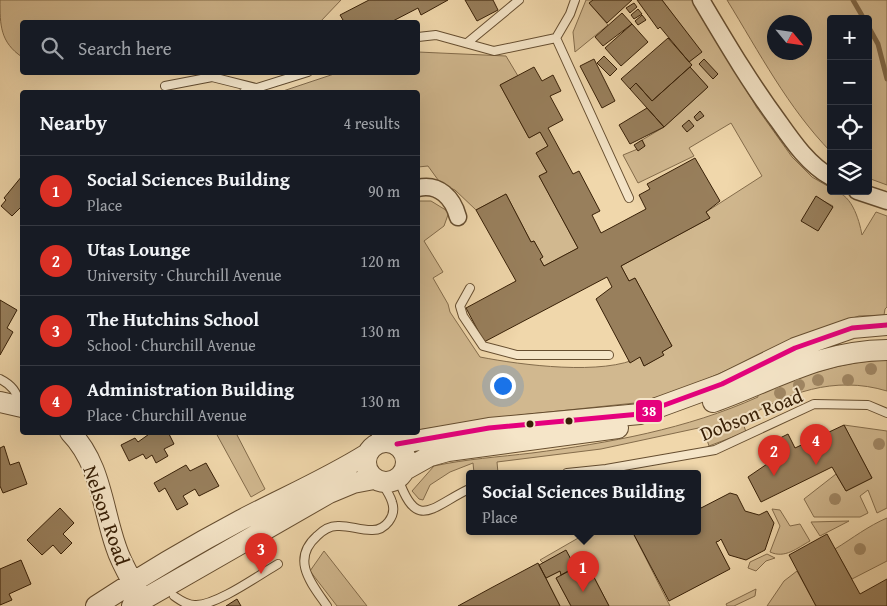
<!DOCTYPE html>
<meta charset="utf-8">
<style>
:root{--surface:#171b24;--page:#242831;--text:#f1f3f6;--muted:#9ea1a6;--line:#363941;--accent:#d93025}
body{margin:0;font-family:"Gentium Book Plus",serif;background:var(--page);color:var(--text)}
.controls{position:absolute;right:15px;top:15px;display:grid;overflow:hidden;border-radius:5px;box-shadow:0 5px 20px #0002}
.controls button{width:45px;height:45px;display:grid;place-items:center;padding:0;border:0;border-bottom:1px solid var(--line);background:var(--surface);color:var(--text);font:25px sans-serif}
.compass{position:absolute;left:767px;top:15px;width:45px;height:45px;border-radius:50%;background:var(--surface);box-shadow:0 5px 20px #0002;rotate:119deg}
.you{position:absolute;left:502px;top:385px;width:18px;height:18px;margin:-12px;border:4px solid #fff;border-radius:50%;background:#1a73e8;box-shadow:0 0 0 8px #1a73e833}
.badge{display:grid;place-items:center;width:32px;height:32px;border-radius:50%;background:var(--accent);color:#fff;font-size:16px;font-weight:700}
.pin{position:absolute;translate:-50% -41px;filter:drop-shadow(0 1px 2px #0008)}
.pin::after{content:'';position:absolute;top:26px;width:18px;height:15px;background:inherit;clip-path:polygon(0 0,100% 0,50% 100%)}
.popup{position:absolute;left:466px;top:470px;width:235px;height:65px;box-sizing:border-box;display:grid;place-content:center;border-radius:5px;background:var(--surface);filter:drop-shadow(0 1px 4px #0005);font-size:16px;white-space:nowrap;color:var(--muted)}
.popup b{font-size:19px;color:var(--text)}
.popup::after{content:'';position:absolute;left:50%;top:100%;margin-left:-10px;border:10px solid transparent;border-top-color:var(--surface)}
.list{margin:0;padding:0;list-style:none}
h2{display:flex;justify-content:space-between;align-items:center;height:65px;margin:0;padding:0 20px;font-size:21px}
h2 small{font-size:16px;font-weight:400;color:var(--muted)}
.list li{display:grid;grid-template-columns:32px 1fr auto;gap:15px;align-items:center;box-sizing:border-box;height:70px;padding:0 20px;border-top:1px solid var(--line)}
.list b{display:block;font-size:19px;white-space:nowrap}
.list p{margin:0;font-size:16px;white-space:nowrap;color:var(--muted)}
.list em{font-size:16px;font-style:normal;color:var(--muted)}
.icon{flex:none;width:28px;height:28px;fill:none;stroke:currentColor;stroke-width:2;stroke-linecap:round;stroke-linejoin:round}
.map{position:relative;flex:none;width:887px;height:606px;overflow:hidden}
.search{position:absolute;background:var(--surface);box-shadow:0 5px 20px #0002;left:20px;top:20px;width:400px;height:55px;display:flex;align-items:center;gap:12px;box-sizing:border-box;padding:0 18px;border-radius:5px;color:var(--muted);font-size:19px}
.panel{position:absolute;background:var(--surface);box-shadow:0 5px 20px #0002;left:20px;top:90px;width:400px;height:345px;border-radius:5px}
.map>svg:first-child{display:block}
.green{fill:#d1b88f;stroke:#846c4b;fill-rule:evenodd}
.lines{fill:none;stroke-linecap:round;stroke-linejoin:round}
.stream{stroke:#816948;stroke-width:5}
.building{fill:#987f5c;stroke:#382007}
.service-casing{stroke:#664e30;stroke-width:10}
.minor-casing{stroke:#664e30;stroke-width:19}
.tertiary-casing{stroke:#664e30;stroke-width:22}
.service{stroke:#f5e5c8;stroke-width:8}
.minor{stroke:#f5e5c8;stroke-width:16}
.tertiary{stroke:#f5e5c8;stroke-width:20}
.bus-1-casing{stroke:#f5e5c8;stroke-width:9}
.bus-1{stroke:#e5007d;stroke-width:5}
.tree{fill:#a08764}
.bus-dot{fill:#382007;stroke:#f5e5c8;stroke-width:2}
.labels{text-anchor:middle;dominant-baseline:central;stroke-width:4;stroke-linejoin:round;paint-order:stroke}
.street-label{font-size:20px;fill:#382007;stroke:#f5e5c8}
.line-badge{stroke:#f5e5c8;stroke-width:2}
.badge-label{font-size:14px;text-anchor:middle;font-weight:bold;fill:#fff}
</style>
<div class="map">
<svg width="887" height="606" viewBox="0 0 887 606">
<rect width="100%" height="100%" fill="#f0d7ab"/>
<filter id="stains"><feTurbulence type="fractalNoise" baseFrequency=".004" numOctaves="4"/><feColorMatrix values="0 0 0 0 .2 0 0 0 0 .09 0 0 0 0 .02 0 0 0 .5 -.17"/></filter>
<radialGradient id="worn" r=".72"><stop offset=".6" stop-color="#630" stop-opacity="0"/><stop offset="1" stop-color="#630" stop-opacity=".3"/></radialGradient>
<path class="green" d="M0 0H341L320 22H22V57C0 42 0 25 0 0Z
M586 0H593L590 4 608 25 575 52 573 32Z
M662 0H692L757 108 792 157 812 177 831 188V191C851 191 859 219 862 235L876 212 887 216V307L885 309 884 315 859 316 827 326 700 382 672 393 635 403 520 415 418 430V201H431L449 212 444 226 424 241 443 272 433 278 448 304 450 312 480 357C521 365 604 376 640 357L644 366 663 355 662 352 672 346 635 278 629 281 621 266 710 218 706 212 762 176 731 123 689 148 694 156 638 183 623 155 645 146 642 140 664 127 708 87 690 67 689 62 701 52ZM816 197 833 206 818 231Z
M727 0H887V185L868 178V19H831V152C788 108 759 52 727 0ZM774 22H804V52H774Z
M418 52 506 56 518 76 500 85 529 138 540 132 548 146 536 153 547 172 539 176 578 248 544 266 540 259 542 257 534 241 531 242 506 194 476 210 455 190 441 184 428 166 418 167V92H280L337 73 418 72Z
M887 360V391C834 375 787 393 742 420L746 432 709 446 703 427 601 449 497 462 498 473H474L473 463 450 472 430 485 423 500 419 499 412 491 434 466C466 459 499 457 532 453 609 443 687 429 758 397L757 393C800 377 841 361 887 360Z
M844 425 887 431V508L877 513 868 490 860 496 868 513 860 517H814L804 499 836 474 846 491 872 478Z
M216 433H236L265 489 251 497Z
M772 509 780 510 790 526 800 524 810 541C797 548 785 559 770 552L780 526Z
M887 518V561L852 579 835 549C853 538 868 526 887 518Z
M849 521 820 536 811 522Z
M600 531H632L670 606H609L586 562 575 567 566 551 543 563 540 560 580 537Z
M324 551 367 606H337L310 571Z
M767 554 775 558 766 561 756 571 748 568 750 562Z
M560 571 561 575 556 578 571 606H560L546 578Z
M797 571 816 606H767L784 581Z
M756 589 755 596 734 606H727L726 604Z"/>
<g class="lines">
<path class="stream" d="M853 0 864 19
M868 26 878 44 887 79"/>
</g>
<path class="building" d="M369 0H448L421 15 418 8 391 22H339L343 20 340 15Z
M465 0H493L498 10 477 21Z
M593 0H632L607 23 589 3Z
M637 0H662L702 52 689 62 660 27 658 29Z
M634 3 637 7 630 13 626 8Z
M638 9 642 14 634 19 631 15Z
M622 13 632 24 603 46 595 37Z
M642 15 646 20 638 25 635 21Z
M632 24 648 42 621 66 605 48Z
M668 38 692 65 652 101 636 83 630 89 621 79Z
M604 56 617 69 610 76 597 63Z
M594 59 615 101 602 108 580 66Z
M704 59 718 74 713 79 699 64Z
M534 67 542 81 553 75 561 91 550 96 563 120 548 128 573 174 579 171 600 211 592 215 601 233 646 209 639 195 650 189 647 184 695 158 720 201 706 212 710 218 621 266 629 281 635 278 672 346 662 352 664 355 644 366 640 357 630 363 596 299 612 287 607 277 484 342 466 308 516 281 476 210 506 194 531 242 534 241 543 257 540 259 544 266 578 248 539 176 547 172 536 153 548 146 540 132 529 138 500 85Z
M690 67 708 87 664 127 630 89 636 83 652 101Z
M647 108 664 127 630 144 619 125Z
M700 111 704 116 697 121 694 117Z
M689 120 694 126 687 132 682 126Z
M642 140 645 146 638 151 634 145Z
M22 176V206L12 216 1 206 6 200 4 198Z
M816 196 833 207 818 231 801 221Z
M0 300 17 310 7 328 13 332 0 355Z
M844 425 872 478 846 491 832 467 761 502 748 477 770 462 762 447 788 434 795 448Z
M152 432H168L174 444 164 449 168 456 156 463 152 455 146 459 143 454 129 461 121 445 135 438 138 442Z
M4 446 10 465 19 462 27 484 3 493 0 486V448Z
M206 463 219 486 199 496 195 489 183 496 188 504 177 510 165 488 159 492 154 483 186 465 190 471Z
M730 493 737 495 745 511 759 515 767 511 774 523 765 550 746 560 729 555 721 539 719 541 716 542 730 569 669 601 632 531H697V499L701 508Z
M60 508 74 523 63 534 72 543 61 554 53 545 42 555 27 540Z
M827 534 860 594 887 579V606H816L789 555Z
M566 550 575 567 561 575 560 571 546 578 539 565Z
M21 560 31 584 9 594 12 600 0 605V569Z
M586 562 609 606H571L556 578Z
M538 563 560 606H458L491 588Z
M237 599 241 606H226Z"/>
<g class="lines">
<defs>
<path id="service" d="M418 37 436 35 494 51 556 38 570 14 575 0
M556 38 629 198
M467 43 519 0
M165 86 212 77 256 88
M244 92 308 72
M470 288 460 306 463 316 483 346 517 355H609
M0 379C12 385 17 392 20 405
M567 473 606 469 715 450 814 404 868 405 887 413
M398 478C417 532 431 507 469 489
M174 596C180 600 186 605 195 605 216 606 259 575 278 564
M327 606C312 584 290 560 317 536 322 531 329 526 337 526 348 525 359 530 371 530 385 531 397 516 392 502 390 495 385 488 381 482"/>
<path id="minor" d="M701 0C726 42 750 83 779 122 793 142 809 165 831 177
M418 188C439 183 453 198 458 217
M857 191 887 201
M380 432V442"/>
<path id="tertiary" d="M0 402 22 407
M713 402C775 380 818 351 887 350
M70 432C101 464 102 507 116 547 121 563 130 577 138 592
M366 462a20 20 0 1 1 40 0a20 20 0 1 1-40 0Z
M397 444 489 428 640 414 722 384 795 348 852 328 887 325
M405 470 430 456 448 451 618 428
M96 606C143 575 192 546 241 520 283 498 327 479 367 454
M132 606 329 493 353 483 374 479"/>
</defs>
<use href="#service" class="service-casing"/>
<use href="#minor" class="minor-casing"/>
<use href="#tertiary" class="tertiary-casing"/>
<use href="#service" class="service"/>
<use href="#minor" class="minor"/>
<use href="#tertiary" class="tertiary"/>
<defs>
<path id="bus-1" d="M397 444 489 428 640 414 722 384 795 348 852 328 887 325"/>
</defs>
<use href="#bus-1" class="bus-1-casing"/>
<use href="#bus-1" class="bus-1"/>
</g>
<g class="tree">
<circle cx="871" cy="369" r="6"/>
<circle cx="818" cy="380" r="6"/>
<circle cx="848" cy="380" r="6"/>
<circle cx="799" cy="385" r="6"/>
<circle cx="780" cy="393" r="6"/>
<circle cx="879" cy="444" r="6"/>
<circle cx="835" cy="499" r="6"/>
<circle cx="860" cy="549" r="6"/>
</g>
<g class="bus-dot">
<circle cx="569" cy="421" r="4.5"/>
<circle cx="530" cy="424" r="4.5"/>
</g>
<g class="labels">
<g class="street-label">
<text transform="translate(751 414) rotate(-22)">Dobson Road</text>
<text transform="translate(107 515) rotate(71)">Nelson Road</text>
</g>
</g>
<rect class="line-badge" x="635" y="399" width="28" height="24" rx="5" fill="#e5007d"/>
<g class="badge-label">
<text x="649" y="416">38</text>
</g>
<rect width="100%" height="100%" filter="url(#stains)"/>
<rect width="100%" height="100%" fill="url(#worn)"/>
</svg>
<div class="controls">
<button>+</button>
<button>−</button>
<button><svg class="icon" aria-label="locate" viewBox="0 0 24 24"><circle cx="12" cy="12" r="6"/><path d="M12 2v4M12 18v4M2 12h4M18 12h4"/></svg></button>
<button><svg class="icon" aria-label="layers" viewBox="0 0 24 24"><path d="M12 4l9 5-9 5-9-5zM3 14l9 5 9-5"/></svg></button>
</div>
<svg class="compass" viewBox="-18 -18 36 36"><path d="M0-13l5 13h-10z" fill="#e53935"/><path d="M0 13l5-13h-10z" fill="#9ea1a6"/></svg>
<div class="you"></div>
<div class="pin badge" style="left:583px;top:592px">1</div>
<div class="popup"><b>Social Sciences Building</b>Place</div>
<div class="pin badge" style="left:774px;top:476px">2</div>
<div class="pin badge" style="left:261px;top:574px">3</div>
<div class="pin badge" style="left:816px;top:465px">4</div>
<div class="search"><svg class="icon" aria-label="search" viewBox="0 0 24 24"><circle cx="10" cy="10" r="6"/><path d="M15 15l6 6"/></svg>Search here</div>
<section class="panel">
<h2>Nearby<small>4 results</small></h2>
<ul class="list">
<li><span class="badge">1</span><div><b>Social Sciences Building</b><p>Place</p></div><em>90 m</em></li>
<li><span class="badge">2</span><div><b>Utas Lounge</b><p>University · Churchill Avenue</p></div><em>120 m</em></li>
<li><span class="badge">3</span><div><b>The Hutchins School</b><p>School · Churchill Avenue</p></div><em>130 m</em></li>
<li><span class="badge">4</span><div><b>Administration Building</b><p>Place · Churchill Avenue</p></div><em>130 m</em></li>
</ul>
</section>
</div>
